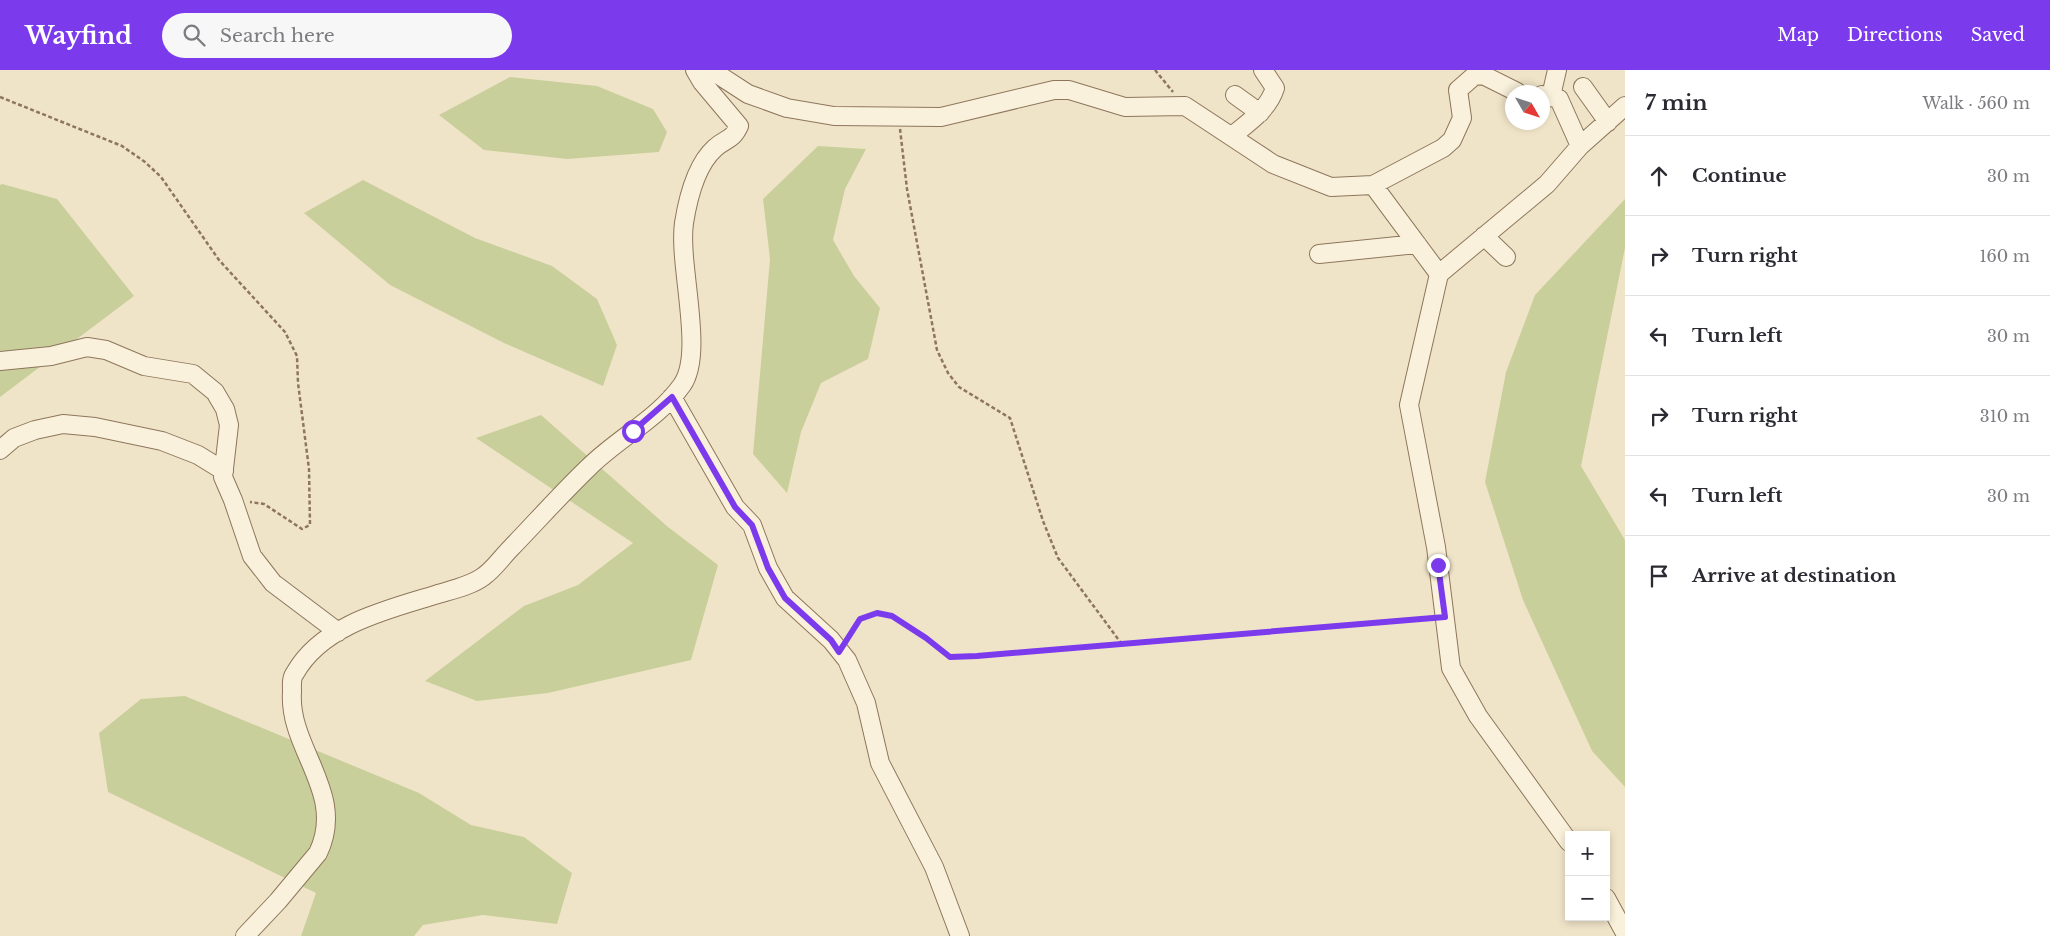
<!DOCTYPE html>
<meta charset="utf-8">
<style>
:root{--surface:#fff;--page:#f7f7f7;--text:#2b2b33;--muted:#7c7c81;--line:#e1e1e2;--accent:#7c3aed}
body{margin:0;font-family:"Libre Baskerville",serif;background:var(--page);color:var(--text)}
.controls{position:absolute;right:15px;bottom:15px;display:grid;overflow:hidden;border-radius:0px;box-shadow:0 2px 8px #0003}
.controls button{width:45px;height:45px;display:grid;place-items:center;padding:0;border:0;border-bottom:1px solid var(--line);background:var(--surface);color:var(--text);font:25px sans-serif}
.compass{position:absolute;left:1505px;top:15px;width:45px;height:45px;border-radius:50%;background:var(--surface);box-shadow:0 2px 8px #0003;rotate:129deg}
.stop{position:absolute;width:15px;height:15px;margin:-11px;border:4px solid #7c3aed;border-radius:50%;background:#fff}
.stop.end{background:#7c3aed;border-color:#fff;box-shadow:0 1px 5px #0008}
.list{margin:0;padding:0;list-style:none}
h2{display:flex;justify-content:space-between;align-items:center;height:65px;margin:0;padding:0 20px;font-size:21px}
h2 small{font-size:16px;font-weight:400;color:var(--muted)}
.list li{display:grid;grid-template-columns:32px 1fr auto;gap:15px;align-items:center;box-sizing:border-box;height:80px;padding:0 20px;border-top:1px solid var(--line)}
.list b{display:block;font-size:19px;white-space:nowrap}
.list em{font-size:16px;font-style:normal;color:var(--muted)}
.icon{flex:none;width:28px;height:28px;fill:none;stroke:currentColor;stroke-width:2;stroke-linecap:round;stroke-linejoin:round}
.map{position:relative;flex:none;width:1625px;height:866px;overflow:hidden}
header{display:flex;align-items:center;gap:30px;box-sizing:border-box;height:70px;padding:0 25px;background:var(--accent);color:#fff}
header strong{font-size:24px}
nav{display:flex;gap:28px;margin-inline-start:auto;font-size:18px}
.search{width:350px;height:45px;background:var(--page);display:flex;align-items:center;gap:12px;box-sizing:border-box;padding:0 18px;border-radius:28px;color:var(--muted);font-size:19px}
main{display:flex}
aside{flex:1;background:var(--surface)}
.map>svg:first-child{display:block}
.green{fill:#c9cf9b}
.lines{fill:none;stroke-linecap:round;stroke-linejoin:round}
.minor-casing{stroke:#8d765c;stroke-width:20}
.path{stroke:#8d765c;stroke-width:2.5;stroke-dasharray:4 2.5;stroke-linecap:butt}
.minor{stroke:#faf1dc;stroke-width:18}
.route{stroke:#7c3aed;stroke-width:6}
</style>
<header>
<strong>Wayfind</strong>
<div class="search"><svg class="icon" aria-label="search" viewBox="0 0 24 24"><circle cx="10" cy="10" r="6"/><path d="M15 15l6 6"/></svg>Search here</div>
<nav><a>Map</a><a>Directions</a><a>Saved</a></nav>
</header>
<main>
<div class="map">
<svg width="1625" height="866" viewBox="0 0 1625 866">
<rect width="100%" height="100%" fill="#f0e4c8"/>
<path class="green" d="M510 7 597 16 653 39 667 62 659 82 567 89 484 80 439 45Z
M818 76 866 79 845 119 833 170 854 206 880 238 868 289 821 313 801 362 787 423 753 384 770 189 763 129Z
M363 110 475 168 552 196 597 229 617 275 603 316 504 273 390 215 304 143Z
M2 114 57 129 134 226 0 327V115Z
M1625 129V178L1581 396 1625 470V717L1592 681 1523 530 1485 412 1506 302 1535 225Z
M541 345 668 457 718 495 691 590 548 623 477 631 425 611 524 536 578 515 633 473 476 368Z
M185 626 419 723 471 755 524 767 572 803 557 854 483 845 423 855 414 866H301L316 823 108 722 99 663 141 629Z"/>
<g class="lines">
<defs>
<path id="minor" d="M711 0 748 24 787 38 834 46 941 47 1054 20H1069L1125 37 1185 36 1273 94 1331 117 1373 115 1439 204
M1583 17 1608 52
M1235 25 1260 43
M1542 25 1559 29 1580 76
M1551 26 1557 0
M1232 66C1249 52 1268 40 1275 18L1263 0
M1373 115 1443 78 1452 70 1462 48 1458 20 1474 6 1483 5 1517 22
M1484 166 1506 187
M1319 184 1417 174
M0 291 51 286 87 277 106 280 144 296 193 304 215 322 225 339 229 355 223 407 233 430 252 486 273 513 338 562
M672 327 735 437 752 455 768 498 785 528 831 570 847 590 866 633 880 693 934 797 960 866
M0 380 14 368 35 360 63 354 95 357 162 371 198 385 224 401
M1569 772 1478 646 1451 598 1436 477 1409 335 1439 204 1547 114 1580 76 1625 36
M1606 828 1625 863
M245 866 278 831 318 783C347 723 288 679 292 622 292 615 291 608 295 603 322 555 386 540 435 525 451 520 471 516 484 506 494 499 502 487 511 478 537 451 562 423 588 398 618 368 658 349 682 315 705 283 678 195 684 153 688 128 696 95 715 78 726 68 732 71 739 56L702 12 695 0"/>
</defs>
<use href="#minor" class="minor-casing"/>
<path class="path" d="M1155 0 1173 22
M0 27 122 76 145 92 161 107 219 190 285 262 297 286 298 313 309 399 310 455 302 459 264 434 250 432
M900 59 907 119 937 280 948 303 959 317 1010 348 1043 451 1058 488 1121 573
M848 568 860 549 877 543 892 546 926 568 950 587 977 586 1431 548"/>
<use href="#minor" class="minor"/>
</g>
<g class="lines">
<path class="route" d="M633 361 672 327 735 437 752 455 768 498 785 528 831 570 839 582 860 549 877 543 892 546 926 568 950 587 977 586 1445 547 1438 495"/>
</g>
</svg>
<div class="controls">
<button>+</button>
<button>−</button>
</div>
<svg class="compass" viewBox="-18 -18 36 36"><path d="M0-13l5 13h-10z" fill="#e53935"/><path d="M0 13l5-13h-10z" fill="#7c7c81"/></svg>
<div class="stop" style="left:633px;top:361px"></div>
<div class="stop end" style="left:1438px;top:495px"></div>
</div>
<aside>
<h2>7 min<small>Walk · 560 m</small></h2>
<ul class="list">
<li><svg class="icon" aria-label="ahead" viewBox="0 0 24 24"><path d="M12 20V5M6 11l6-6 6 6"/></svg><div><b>Continue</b></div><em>30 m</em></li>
<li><svg class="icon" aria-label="right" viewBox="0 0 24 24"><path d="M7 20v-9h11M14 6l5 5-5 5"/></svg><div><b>Turn right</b></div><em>160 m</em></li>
<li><svg class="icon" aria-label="left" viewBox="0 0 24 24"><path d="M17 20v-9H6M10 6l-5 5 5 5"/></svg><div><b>Turn left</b></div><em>30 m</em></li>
<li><svg class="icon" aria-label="right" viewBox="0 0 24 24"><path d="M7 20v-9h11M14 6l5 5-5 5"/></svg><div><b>Turn right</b></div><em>310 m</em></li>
<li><svg class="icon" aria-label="left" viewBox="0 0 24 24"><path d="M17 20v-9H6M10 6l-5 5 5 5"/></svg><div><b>Turn left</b></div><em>30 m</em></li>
<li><svg class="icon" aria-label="arrive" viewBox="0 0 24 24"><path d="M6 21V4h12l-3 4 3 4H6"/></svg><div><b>Arrive at destination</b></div></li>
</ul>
</aside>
</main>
